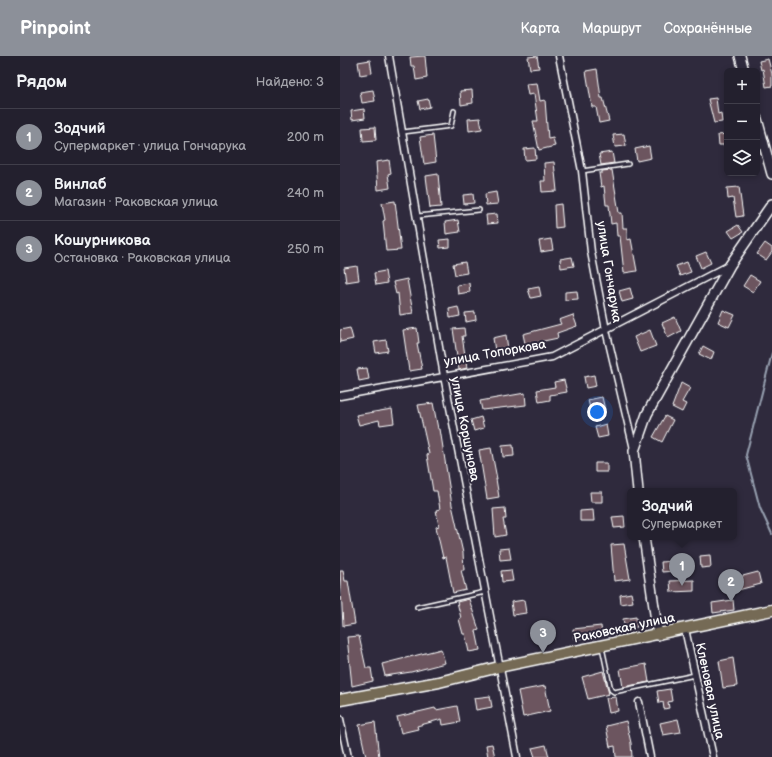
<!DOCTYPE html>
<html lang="ru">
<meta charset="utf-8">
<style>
:root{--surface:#23202e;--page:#2f2d3a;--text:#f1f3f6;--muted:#a3a3aa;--line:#403e4a;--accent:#8c9099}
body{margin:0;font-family:"Balsamiq Sans",sans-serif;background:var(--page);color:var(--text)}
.controls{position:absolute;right:12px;top:12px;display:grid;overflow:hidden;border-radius:6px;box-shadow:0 2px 6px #0003}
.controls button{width:36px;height:36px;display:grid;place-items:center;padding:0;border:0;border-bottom:1px solid var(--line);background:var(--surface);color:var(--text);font:20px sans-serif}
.you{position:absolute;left:257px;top:356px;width:14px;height:14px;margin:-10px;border:3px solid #fff;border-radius:50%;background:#1a73e8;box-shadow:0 0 0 6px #1a73e833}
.badge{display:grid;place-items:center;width:26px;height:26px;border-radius:50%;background:var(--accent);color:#fff;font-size:13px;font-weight:700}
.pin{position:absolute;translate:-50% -33px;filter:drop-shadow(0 1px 2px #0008)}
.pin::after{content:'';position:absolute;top:21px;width:14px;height:12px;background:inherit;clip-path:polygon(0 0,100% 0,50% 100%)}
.popup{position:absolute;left:287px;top:432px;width:110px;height:52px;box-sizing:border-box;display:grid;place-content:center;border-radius:6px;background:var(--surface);filter:drop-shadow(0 1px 3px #0005);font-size:13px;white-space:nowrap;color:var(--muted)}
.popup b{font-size:15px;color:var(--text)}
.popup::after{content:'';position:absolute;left:50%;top:100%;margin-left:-8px;border:8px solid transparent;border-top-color:var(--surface)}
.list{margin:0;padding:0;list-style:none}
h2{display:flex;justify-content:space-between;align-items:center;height:52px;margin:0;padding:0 16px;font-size:17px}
h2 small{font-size:13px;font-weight:400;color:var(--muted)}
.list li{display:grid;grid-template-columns:26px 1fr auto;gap:12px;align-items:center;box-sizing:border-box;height:56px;padding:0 16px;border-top:1px solid var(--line)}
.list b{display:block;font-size:15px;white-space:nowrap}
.list p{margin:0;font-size:13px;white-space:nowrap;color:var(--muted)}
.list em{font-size:13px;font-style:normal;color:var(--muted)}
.icon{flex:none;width:22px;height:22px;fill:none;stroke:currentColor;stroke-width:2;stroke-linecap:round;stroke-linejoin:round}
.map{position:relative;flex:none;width:432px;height:701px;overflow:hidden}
header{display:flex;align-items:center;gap:24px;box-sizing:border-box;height:56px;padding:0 20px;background:var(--accent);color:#fff}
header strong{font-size:19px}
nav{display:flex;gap:22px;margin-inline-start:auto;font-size:14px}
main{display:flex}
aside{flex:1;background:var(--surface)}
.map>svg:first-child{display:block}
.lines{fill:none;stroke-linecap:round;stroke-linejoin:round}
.stream{stroke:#97a0b0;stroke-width:2}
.building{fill:#6c555e;stroke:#fff}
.lane-casing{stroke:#fff;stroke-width:6}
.street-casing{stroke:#fff;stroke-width:9}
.secondary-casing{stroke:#fff;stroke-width:12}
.primary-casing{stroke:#fff;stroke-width:13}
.lane{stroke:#2f2a3d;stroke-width:3}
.street{stroke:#2f2a3d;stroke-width:6}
.secondary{stroke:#2f2a3d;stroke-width:9}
.primary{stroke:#746b55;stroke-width:10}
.labels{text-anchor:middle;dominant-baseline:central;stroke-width:4;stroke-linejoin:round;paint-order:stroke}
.street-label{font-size:13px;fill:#fff;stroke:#2f2a3d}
</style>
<header>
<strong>Pinpoint</strong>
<nav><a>Карта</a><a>Маршрут</a><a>Сохранённые</a></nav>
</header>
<main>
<aside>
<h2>Рядом<small>Найдено: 3</small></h2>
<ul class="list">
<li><span class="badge">1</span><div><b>Зодчий</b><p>Супермаркет · улица Гончарука</p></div><em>200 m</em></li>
<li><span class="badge">2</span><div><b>Винлаб</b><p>Магазин · Раковская улица</p></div><em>240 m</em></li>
<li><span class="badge">3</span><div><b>Кошурникова</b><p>Остановка · Раковская улица</p></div><em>250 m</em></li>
</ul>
</aside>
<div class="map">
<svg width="432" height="701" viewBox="0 0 432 701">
<rect width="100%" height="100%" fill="#2f2a3d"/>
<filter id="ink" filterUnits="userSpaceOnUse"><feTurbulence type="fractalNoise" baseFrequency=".025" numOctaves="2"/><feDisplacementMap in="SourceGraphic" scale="8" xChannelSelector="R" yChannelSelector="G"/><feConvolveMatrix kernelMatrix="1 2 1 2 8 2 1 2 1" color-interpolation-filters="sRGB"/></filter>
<g filter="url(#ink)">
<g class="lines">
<path class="stream" d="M432 297 406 399 420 452 432 478"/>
</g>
<path class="building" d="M85 0 87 22 76 24 74 10H71L70 1Z
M197 0 199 12 190 13 188 1Z
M428 3 432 18V30L426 31 423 13 421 14 419 5Z
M30 4 32 17 20 19 18 6Z
M257 13 261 42H263L269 65 259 67 256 51H252L246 15Z
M197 27 200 45 205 44 208 83 213 82 215 90 199 94 193 65H198L194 38 188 39 186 28Z
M33 34 35 45 22 47 20 36Z
M132 34 133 47 121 49 120 35Z
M376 42 378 58 381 57 382 66 374 67 368 43Z
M88 43 90 51 80 53 78 45Z
M24 53 25 62 12 64 11 55Z
M140 62 142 73 129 75 128 63Z
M35 71 36 84 23 85 22 72Z
M284 78 286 90 275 91 273 79Z
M387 78V89H379L378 79Z
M93 79 96 106 84 108 80 81Z
M309 90 311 102 297 105 295 93Z
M195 92 196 103 185 104 184 93Z
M272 96 274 107 261 109 259 98Z
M49 104 51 117 48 118 50 132 38 134 36 106Z
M214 106 217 135 202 136 201 125H205L204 107Z
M272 114 279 157H282L283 172H287V184L291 183 297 215 284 217 280 180H277L276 167 271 168 269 149H266L264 130 261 131 259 117H262V115Z
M98 118 101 151 90 152 86 120Z
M399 131 403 160 396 161 393 142 388 143 387 132Z
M156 136 158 148 146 149 145 138Z
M133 138 134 147 124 148 123 139Z
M55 145 61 194 46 195 43 165 45 164 42 147Z
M221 148 223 171 215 172 214 149Z
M157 158 158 167 147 168 146 159Z
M118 164 120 176 106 178 105 166Z
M398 169 403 176 393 182 388 175Z
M110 183V191L100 192 99 184Z
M211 183 213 194 201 196 199 185Z
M425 187 432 192V196L426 204 417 198Z
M366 196 371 207 361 212 356 200Z
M232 201 234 210 221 212 220 203Z
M125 206 127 217 115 219 113 208Z
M347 206 351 216 340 220 336 210Z
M17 210 19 224 6 226 4 212Z
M45 215 47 227 36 229 34 217Z
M410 219 420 225 413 236 403 230Z
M67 223 73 257 60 259 58 237 56 238 53 226Z
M129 227 130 236 118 238 117 229Z
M199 231 201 240 191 242 188 233Z
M290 232 293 243 282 246 279 235Z
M237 235 238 243 225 244V236Z
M118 251 120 260 110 262 109 253Z
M383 254 395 259 389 271 378 266Z
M135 256 136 264 126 266 125 257Z
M233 259 237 270 217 277 218 282 199 286 200 289 186 292 183 278 221 268 219 264Z
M335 261 341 275 328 282 322 267Z
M10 272 13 283 0 286V274Z
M77 272 79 287H77L82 313 69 315 63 274Z
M124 272 125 280H122L127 312 119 314 113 273Z
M310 274 316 290 300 296 294 281Z
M166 279 168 293 155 295 153 282Z
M46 284 48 295 36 297 34 286Z
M363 290 374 296 371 304 359 298Z
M27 312 29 323 19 325 17 313Z
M254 319 256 330 246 332 244 321Z
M224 324 227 336 210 339V344L199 346 197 334 215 331 214 326Z
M341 327 350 332 342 346 346 348 342 356 332 351Z
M185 337 186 349 142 354 140 345Z
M262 341 265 354 251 357 248 344Z
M93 347 98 373H100L112 449 123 497 124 514H121L126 534 113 537 106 501 103 502 96 471 99 470 96 454 100 453 97 435H93L87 399 89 398 78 349Z
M52 353 54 367 40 369 39 364 19 369 16 359Z
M325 360 333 364 322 386 313 381Z
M141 361 144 372 134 375 131 364Z
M266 368 268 380 258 382 255 371Z
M173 389 174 400 163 401 162 390Z
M151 392 157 423H156L159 441 147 443 139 394Z
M255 407H267V416H255Z
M250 436H262V446H251Z
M165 452 166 463H163L166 479 155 481 153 453Z
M253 454 254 465H240V455Z
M284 460 285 471 274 472 272 461Z
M284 488 290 523 274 525 271 489Z
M169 492 171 503 160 504 159 493Z
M370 499 371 511 361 512 360 500Z
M333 505 334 515 322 516 321 506Z
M0 514H3L5 525H8L15 568 3 570Z
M171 514 173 525 162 526 161 515Z
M418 516 421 528 398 534 395 522Z
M354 524V535L331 536 330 525Z
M291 537 293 546 281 548 280 539Z
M129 543 139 574 136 575 140 594 129 596 125 578H123L119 563 121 562 117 546Z
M184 544 186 557 173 559 171 546Z
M393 544 394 554 373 557 372 547Z
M296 561 297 571 285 573 283 563Z
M261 570 262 579 234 583 233 573Z
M19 580 26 612H31L33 625 12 630 7 581Z
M101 593 105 607 71 616 45 620 42 608Z
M393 602 397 630 383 632 379 605Z
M306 608 309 626 283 631 280 613Z
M263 615 269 638 248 643 242 621Z
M205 630 210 655 183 661 178 635Z
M330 633 332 645 328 646 329 652 324 653 323 646 319 647 317 635Z
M150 640 152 651 136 654 134 642Z
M276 641 278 655 269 657 266 642Z
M117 650 120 666 103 669 102 663 77 670 78 673 61 677 57 661 95 652 96 654Z
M338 663 341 676 323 679 320 667Z
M286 665 291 687 292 701H276L275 690 270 691 266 670Z
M35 666 39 701H26L19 669Z
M152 688 155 701H148L146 689Z
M206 689 209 701H195L192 692Z"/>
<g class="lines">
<defs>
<path id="lane" d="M63 76 111 70 114 55
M242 115 288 108
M78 160 139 154
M77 551 145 536
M262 591 271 634 274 636 355 619"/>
<path id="street" d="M49 0 104 320 177 701
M219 0 242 115 251 196 266 274 294 393
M0 340 212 301 390 209
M345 573 373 701
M299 646 310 701
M0 663 8 701"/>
<path id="secondary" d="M400 0 404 15
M417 63 432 118
M298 435 294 395 307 358 390 209 432 148
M304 481 318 579"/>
<path id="primary" d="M0 644 99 626 159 611 432 554"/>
</defs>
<use href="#lane" class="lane-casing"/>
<use href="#street" class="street-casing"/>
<use href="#secondary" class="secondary-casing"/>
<use href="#primary" class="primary-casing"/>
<use href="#lane" class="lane"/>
<use href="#street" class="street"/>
<use href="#secondary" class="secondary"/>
<use href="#primary" class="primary"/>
</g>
</g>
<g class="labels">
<g class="street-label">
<text transform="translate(269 216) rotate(81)">улица Гончарука</text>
<text transform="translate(155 297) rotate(-10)">улица Топоркова</text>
<text transform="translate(125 373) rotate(79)">улица Коршунова</text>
<text transform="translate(284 572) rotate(-12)">Раковская улица</text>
<text transform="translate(370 635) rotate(78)">Кленовая улица</text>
</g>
</g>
</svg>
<div class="controls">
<button>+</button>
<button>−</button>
<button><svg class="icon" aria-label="layers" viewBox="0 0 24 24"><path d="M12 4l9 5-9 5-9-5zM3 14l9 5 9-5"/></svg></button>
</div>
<div class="you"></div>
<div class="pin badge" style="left:342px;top:530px">1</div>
<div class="popup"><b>Зодчий</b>Супермаркет</div>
<div class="pin badge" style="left:391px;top:546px">2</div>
<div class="pin badge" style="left:203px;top:597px">3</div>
</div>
</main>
